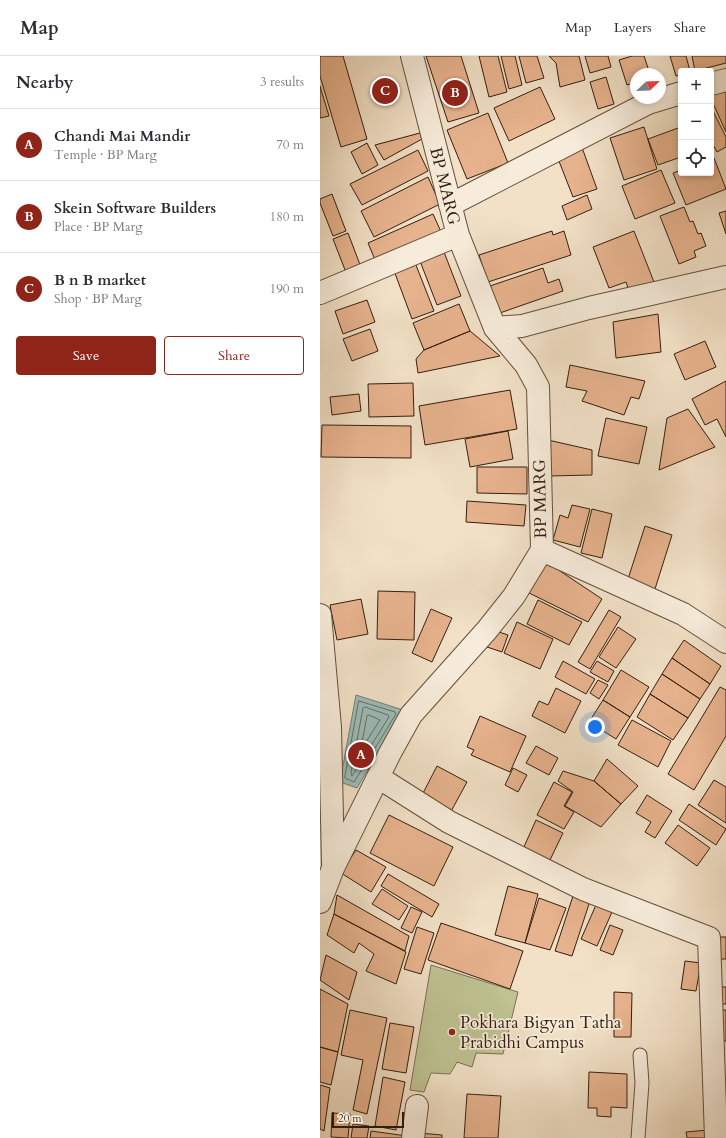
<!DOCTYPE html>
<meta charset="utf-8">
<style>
:root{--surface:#fff;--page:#f7f7f7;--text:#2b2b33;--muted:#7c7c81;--line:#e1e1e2;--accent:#8f2418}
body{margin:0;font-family:Cardo,serif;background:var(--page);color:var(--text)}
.controls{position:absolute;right:12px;top:12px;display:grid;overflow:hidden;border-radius:4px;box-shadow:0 2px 6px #0003}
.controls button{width:36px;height:36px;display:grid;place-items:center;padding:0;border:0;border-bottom:1px solid var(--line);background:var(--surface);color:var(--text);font:20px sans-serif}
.compass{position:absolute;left:310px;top:12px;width:36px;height:36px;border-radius:50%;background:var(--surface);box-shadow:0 2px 6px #0003;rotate:67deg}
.scale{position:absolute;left:12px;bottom:10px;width:72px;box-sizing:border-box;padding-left:4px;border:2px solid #341f0f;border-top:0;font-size:11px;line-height:14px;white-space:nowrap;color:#341f0f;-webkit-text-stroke:3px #f7ecdb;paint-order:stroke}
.you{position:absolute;left:275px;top:671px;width:14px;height:14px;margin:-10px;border:3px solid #fff;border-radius:50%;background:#1a73e8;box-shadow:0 0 0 6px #1a73e833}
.badge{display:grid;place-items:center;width:26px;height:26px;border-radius:50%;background:var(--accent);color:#fff;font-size:13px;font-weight:700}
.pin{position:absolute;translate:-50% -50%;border:2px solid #fff;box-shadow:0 1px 4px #0006}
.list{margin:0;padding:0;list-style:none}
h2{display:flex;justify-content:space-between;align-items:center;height:52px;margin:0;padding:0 16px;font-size:17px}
h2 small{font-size:13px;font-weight:400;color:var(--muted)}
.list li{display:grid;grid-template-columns:26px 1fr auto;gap:12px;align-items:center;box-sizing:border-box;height:72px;padding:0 16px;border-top:1px solid var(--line)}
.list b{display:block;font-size:15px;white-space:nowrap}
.list p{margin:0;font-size:13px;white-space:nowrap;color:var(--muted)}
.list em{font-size:13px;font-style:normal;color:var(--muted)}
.actions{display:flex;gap:8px;padding:12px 16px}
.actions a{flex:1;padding:9px 0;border:1px solid var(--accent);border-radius:4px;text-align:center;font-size:14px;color:var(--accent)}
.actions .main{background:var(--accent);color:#fff}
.icon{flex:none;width:22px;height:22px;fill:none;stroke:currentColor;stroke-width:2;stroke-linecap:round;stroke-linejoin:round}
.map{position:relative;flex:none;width:406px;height:1082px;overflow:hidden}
header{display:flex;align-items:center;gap:24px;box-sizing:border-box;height:56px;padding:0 20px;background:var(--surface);border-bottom:1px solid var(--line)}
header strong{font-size:19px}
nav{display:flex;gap:22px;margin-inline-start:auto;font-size:14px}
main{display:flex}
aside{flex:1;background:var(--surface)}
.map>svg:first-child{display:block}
.green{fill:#bfc292;stroke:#7a7050}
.water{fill:#9cbdb9;stroke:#727e75}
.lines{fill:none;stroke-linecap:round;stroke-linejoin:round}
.shore{stroke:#686e64;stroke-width:1}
.building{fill:#e7b38e;stroke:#341f0f}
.service-casing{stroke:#64503d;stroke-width:15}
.minor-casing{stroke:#64503d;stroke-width:24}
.service{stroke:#f7ecdb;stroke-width:13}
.minor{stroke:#f7ecdb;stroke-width:22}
.poi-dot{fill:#8f2418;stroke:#f7ecdb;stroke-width:1.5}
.labels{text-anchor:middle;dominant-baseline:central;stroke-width:3.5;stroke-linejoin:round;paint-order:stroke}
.street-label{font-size:17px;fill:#341f0f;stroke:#f7ecdb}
.poi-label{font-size:17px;fill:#341f0f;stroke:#f7ecdb;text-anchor:start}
</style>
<header>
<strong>Map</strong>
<nav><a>Map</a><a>Layers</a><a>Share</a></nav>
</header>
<main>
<aside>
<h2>Nearby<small>3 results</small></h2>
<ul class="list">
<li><span class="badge">A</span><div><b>Chandi Mai Mandir</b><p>Temple · BP Marg</p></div><em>70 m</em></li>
<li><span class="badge">B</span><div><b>Skein Software Builders</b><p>Place · BP Marg</p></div><em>180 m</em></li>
<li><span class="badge">C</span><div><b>B n B market</b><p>Shop · BP Marg</p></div><em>190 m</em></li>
</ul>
<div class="actions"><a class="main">Save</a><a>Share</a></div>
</aside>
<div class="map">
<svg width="406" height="1082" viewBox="0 0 406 1082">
<rect width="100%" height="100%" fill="#f2e1c7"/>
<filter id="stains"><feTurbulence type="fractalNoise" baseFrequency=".005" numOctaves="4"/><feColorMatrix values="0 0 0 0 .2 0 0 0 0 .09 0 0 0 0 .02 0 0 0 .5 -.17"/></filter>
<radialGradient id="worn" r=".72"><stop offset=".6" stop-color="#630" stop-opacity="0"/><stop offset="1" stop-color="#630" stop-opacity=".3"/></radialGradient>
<path class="green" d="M111 909 198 936 183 998 156 997 152 1011 137 1006 130 1018 111 1017 104 1036 90 1034Z"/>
<path class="water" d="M36 639 83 654 37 732 20 726Z"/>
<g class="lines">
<path class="shore" d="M39 645 75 656 76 658 34 726 25 722Z
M45 651 68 659 69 661 32 720 31 717 43 652Z
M49 659 60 664 44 689 42 686 47 660Z"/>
</g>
<path class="building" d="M0 0H23L47 83 21 91 0 20Z
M106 0H141L159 57 128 66Z
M159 0H178L187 36 169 41Z
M181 0H195L202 29 189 33Z
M199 0H217L224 22 206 27Z
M229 0H259L265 24 240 31 236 7Z
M265 0H288L291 11 270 17Z
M312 0H324L330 18H316V26L307 29 299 4Z
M350 0H366L370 15H361V19L356 20Z
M372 0H406V7L375 15Z
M286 21 294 48 278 53 270 26Z
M0 30 9 60 0 62Z
M220 31 235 63 189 85 174 52Z
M406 32V76L391 43V39Z
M391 51 406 81V91L397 96 392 87H391Z
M168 57 188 107 147 123 127 74Z
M324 71 337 113 304 124 290 82Z
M358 72 361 81V101L338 109 328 83Z
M100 77 102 83 64 104 55 89Z
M260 86 277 133 253 141 235 95Z
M47 87 58 109 42 118 31 96Z
M98 94 108 115 42 149 30 128Z
M394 102 406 133 366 149 353 117 361 114V117H391V103Z
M341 114 355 147 315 163 302 130Z
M108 121 120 148 54 181 41 155Z
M12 138 26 175 13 180 0 147V143Z
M267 139 272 153 247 164 242 150Z
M364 151 370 166 373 165 378 178 381 177 386 190 374 195 376 201 359 208 340 160Z
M406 155V178L399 157Z
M113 158 122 178 56 206 48 187Z
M232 175 233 179 244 175 251 199 168 226 159 199Z
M314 175 334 226 309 235 306 226 289 232 273 191Z
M28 177 42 214 27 219 13 183Z
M124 196 141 240 117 249 100 205Z
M94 204 114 255 92 263 73 212Z
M223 212 228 227 239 223 243 235 177 258 167 231Z
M47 244 55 266 23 278 15 255Z
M139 248 150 275 104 294 93 267Z
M338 258 341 296 296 302 293 266Z
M50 273 58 295 32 305 23 283Z
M150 275 180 300 98 317 96 303 104 294Z
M385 285 396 311 365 324 354 298Z
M250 309 325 325 319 343 311 341 304 359 262 345 267 335 246 331Z
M406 325V381L397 363 385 369 372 343Z
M93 327 94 360 49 361 48 328Z
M190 334 197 373 105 389 99 350Z
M39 338 41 355 12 359 10 341Z
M368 353 395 391 339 414 347 362Z
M286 362 327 371 319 408 278 400Z
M2 369 91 370V402L1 401Z
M188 375 193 403 150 411 145 383Z
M228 384 272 394V419L229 420Z
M157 411H207V438L157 437Z
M147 445 206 449 204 470 146 466Z
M252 449 270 453 260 491 233 484 240 459 248 462Z
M272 453 292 458 282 502 261 497Z
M325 470 352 479 335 533 308 523Z
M225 505 282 543 268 566 205 535Z
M58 535 95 536 94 584 57 583Z
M41 543 48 578 17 584 10 549Z
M218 544 262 566 249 589 207 568Z
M111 553 132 562 112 606 92 597Z
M289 554 301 561 270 613 258 606Z
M197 566 233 583 220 613 184 597Z
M298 571 316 583 296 612 279 601Z
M173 574 188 579 182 596 167 591Z
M364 584 401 610 390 628 352 602Z
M352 602 390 628 380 643 342 618Z
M243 605 275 623 266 638 235 621Z
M277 605 294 615 288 626 270 616Z
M301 614 329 631 310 661 283 644Z
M342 618 380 643 368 662 330 638Z
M278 624 288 629 279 643 270 637Z
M400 631 406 634V680L374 734 348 718Z
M236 632 261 645 245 677 212 660 219 645 228 649Z
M330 638 368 662 353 684 317 661Z
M283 644 310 661 296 683 269 666Z
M160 660 206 680 190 716 151 699 154 694 147 691Z
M312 664 351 685 338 711 298 689Z
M216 690 238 702 229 719 206 707Z
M287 703 318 730 301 748 274 725Z
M117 710 147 726 129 759 100 743Z
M193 712 207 719 198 736 185 729Z
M243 715 274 725 301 748 281 771 245 750 253 736 238 725Z
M394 724 406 731V767L378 749Z
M234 726 252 736 244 750 254 756 244 773 217 759Z
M327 739 352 755 335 782 325 776 331 766 316 757Z
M369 748 406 773 396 789 359 764Z
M69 759 133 791 114 830 50 797Z
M216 764 243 777 229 806 203 793Z
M358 769 390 792 377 810 345 787Z
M36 794 66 811 51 836 21 817Z
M68 818 119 848 112 861 61 830Z
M188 830 218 838 205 887 175 879Z
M62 833 88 850 79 864 52 848Z
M17 839 89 880 85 895 14 858Z
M253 840 270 845 252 900 235 895Z
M219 842 246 852 230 894 205 887Z
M276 849 292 856 277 890 261 883Z
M91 851 102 856 92 877 81 872Z
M14 858 86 896 76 928 46 915 54 898 39 887 34 897 7 879Z
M121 867 203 895 190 933 108 904Z
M290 869 303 874 293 899 280 894Z
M97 871 114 877 101 918 84 913Z
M400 881H406V903H400Z
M6 899 37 916 29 944 0 924Z
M365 905 381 907 376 935 361 933Z
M400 931H406V948H400Z
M0 933 28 948 18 996 0 991Z
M294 936 312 937 311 981H294Z
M30 954 67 962 47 1058 33 1054 43 1004 21 999Z
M400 954H406V985H401Z
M70 967 94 971 86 1017 62 1013Z
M0 991 18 996 11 1029 0 1026Z
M269 1016 307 1018V1052L291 1051V1061L277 1060V1052H268Z
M63 1021 85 1026 76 1074 55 1070Z
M0 1029 10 1032 4 1075 0 1073Z
M147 1038 181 1040 178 1082H144Z
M12 1057 30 1058 28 1082 11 1081Z
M33 1068 49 1070 47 1082H31Z
M388 1074 389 1082H367L366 1076Z
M51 1075 87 1080V1082H50Z
M99 1077 122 1079V1082H98Z"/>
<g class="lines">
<defs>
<path id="service" d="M318 1082 322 1027 320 999"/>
<path id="minor" d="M391 28 406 24
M130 149 328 47 361 37
M0 237 138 179
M175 272 202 270 269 252 406 221
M222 494 363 558 406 586
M0 559 10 671 13 808
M58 721 129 766 263 833 389 882 396 1082
M0 846 13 812 70 697 91 659 167 574 194 540 222 494 218 331 206 309 175 272 138 179 92 0
M93 1082 97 1050"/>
</defs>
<use href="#service" class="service-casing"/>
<use href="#minor" class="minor-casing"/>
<use href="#service" class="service"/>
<use href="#minor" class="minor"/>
</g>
<circle class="poi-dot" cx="132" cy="976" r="4"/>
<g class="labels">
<g class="street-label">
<text transform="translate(125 130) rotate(76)">BP MARG</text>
<text transform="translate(220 443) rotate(-91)">BP MARG</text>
</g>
<g class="poi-label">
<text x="140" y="966">Pokhara Bigyan Tatha<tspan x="140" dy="20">Prabidhi Campus</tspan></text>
</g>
</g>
<rect width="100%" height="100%" filter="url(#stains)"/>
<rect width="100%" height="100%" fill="url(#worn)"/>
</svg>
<div class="controls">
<button>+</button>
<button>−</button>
<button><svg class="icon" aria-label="locate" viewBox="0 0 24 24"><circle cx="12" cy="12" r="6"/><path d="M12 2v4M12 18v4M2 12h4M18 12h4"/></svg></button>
</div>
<svg class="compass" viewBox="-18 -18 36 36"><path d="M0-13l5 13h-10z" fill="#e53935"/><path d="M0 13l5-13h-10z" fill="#7c7c81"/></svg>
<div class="scale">20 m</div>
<div class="you"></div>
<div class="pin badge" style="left:41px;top:699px">A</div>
<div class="pin badge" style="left:135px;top:37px">B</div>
<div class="pin badge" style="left:65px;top:35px">C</div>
</div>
</main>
